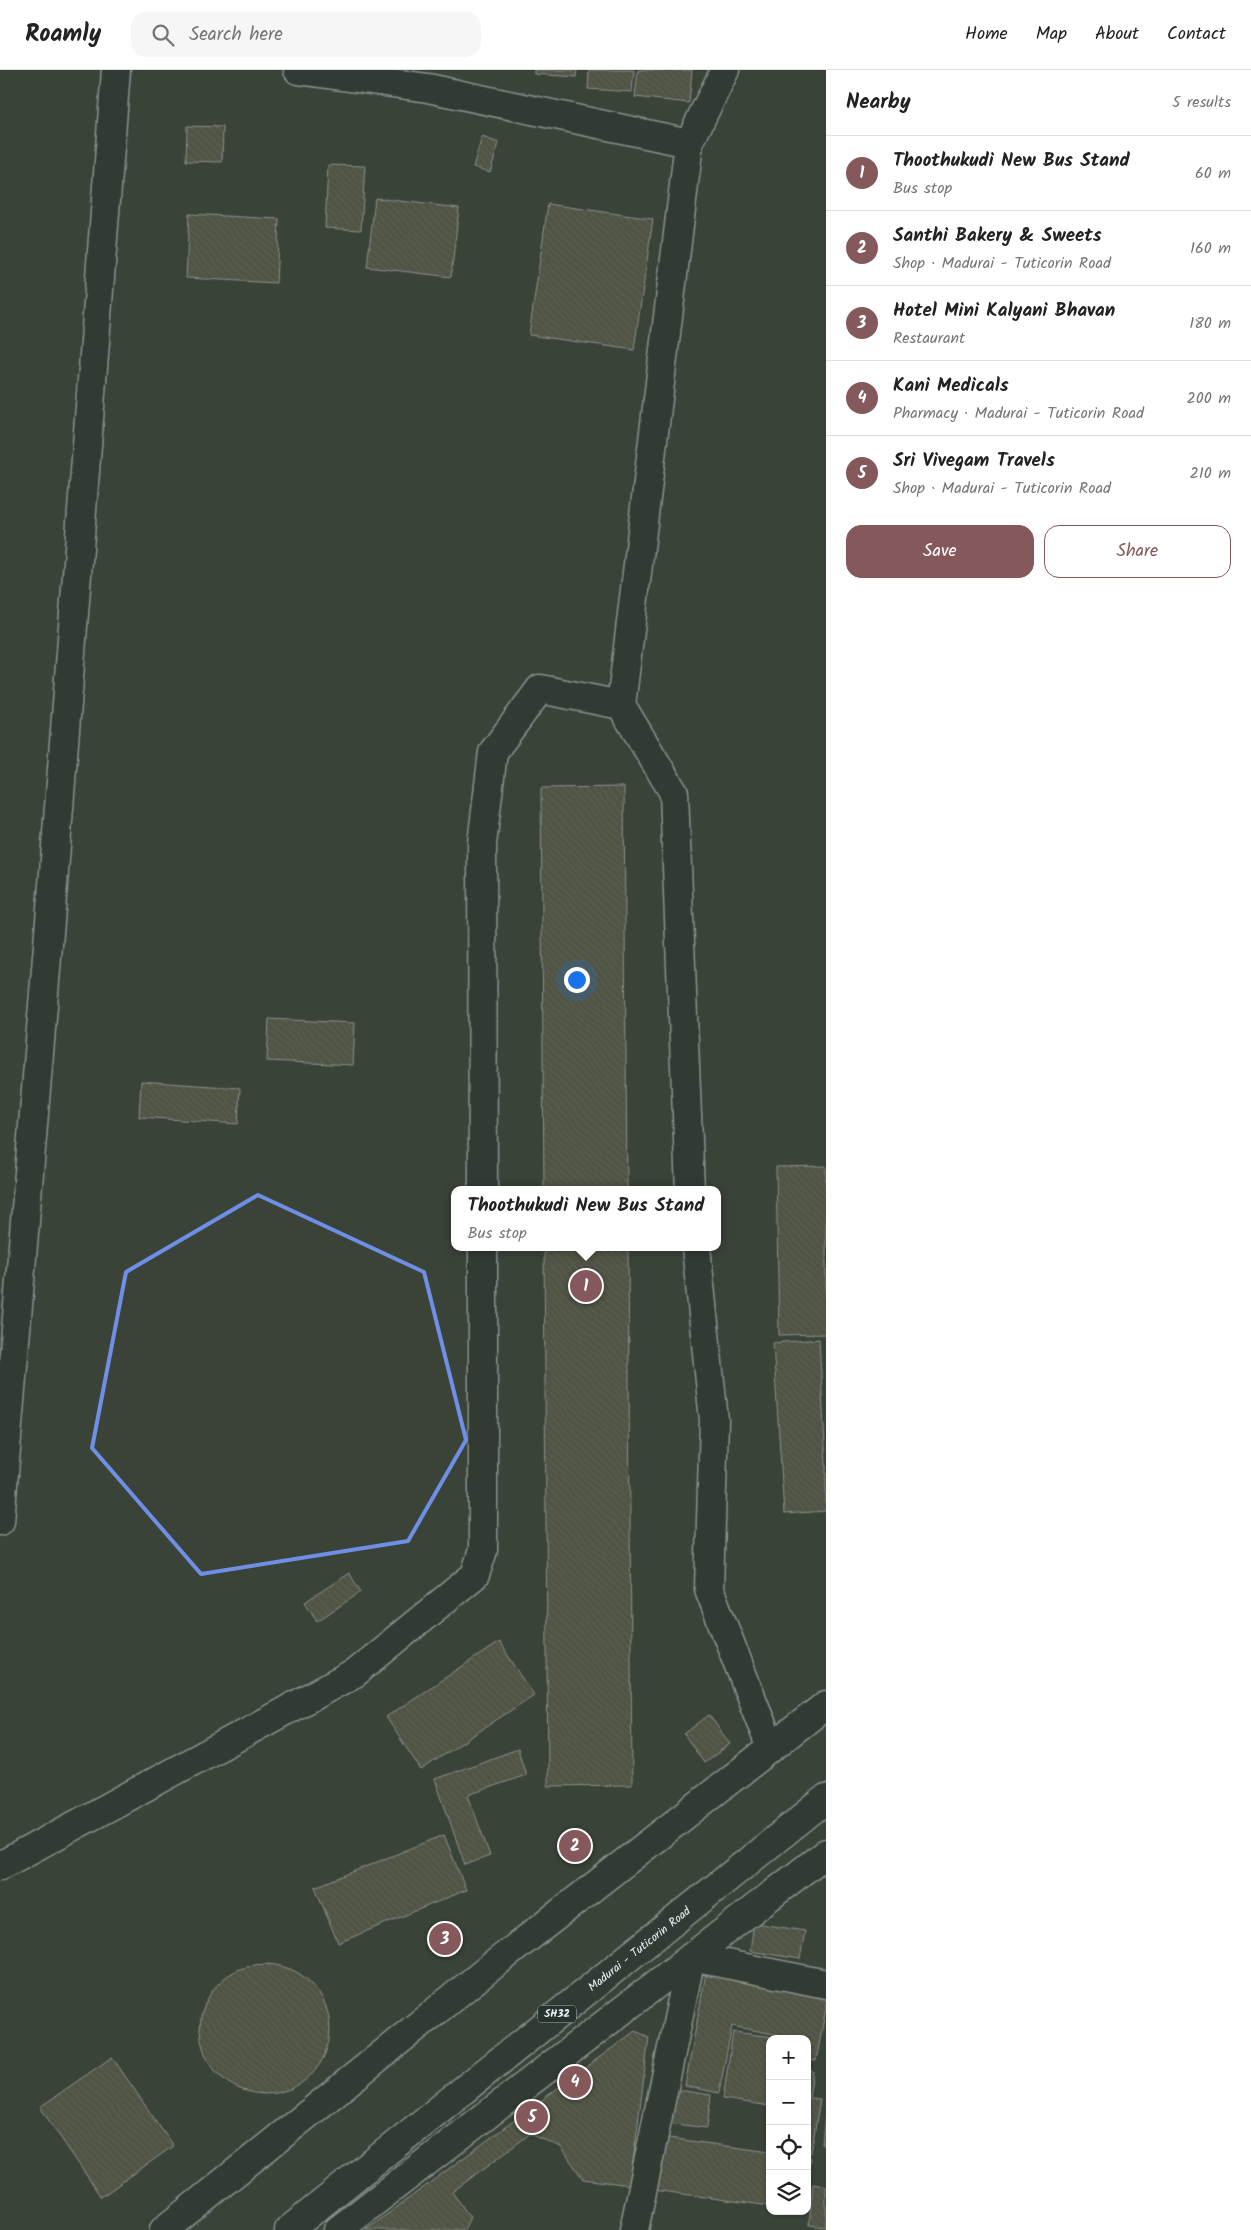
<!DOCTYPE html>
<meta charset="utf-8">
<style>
:root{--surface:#fff;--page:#f6f6f6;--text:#222;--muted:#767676;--line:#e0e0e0;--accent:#85585c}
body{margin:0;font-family:Kalam,sans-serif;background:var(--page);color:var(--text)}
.controls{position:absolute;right:15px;bottom:15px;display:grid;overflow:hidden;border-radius:10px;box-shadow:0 1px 4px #0004}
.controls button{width:45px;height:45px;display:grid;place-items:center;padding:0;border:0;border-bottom:1px solid var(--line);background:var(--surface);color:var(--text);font:25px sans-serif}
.you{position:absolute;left:576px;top:909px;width:18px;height:18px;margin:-12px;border:4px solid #fff;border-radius:50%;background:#1a73e8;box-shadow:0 0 0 8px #1a73e833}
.badge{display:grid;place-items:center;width:32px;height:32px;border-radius:50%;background:var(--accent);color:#fff;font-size:16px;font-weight:700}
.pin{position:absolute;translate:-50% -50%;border:2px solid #fff;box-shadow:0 1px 5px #0006}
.popup{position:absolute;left:451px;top:1116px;width:270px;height:65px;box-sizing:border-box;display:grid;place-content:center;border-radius:10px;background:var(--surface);filter:drop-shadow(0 1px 4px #0005);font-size:16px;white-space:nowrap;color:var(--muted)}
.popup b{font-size:19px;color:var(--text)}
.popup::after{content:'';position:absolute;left:50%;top:100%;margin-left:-10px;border:10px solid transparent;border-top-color:var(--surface)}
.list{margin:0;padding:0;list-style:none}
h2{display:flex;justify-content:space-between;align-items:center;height:65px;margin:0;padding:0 20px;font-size:21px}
h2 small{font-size:16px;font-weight:400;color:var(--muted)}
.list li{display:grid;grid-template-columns:32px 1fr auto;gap:15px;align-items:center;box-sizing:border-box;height:75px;padding:0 20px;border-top:1px solid var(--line)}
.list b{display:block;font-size:19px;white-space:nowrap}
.list p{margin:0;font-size:16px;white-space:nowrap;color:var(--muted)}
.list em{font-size:16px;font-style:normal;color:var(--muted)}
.actions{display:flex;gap:10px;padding:15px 20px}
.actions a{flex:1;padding:11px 0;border:1px solid var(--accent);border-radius:15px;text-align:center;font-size:18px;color:var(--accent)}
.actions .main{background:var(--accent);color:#fff}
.icon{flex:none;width:28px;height:28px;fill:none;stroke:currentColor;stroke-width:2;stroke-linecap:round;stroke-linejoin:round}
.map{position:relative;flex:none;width:826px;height:2160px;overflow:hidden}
header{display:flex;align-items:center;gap:30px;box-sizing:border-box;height:70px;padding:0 25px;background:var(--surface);border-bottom:1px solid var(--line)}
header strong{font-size:24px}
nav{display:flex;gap:28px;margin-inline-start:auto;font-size:18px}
.search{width:350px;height:45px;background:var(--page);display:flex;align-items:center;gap:12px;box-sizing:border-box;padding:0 18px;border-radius:15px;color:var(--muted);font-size:19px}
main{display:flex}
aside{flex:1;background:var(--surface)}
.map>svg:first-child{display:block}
.building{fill:url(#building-back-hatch);stroke:#e8f1f8}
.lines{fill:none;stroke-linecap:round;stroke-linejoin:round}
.minor-casing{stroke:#e8f1f8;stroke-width:31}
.major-casing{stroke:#e8f1f8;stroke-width:31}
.minor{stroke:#26332d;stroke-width:28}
.major{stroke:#26332d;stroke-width:28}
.marked{fill:none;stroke:#6e8fe5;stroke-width:4;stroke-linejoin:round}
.labels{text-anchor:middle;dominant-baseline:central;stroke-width:5;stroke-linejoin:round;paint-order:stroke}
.shield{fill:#26332d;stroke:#aeb8bb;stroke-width:1}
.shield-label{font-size:11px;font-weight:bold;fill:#e8f1f8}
.street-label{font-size:12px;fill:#e8f1f8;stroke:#26332d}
</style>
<header>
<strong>Roamly</strong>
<div class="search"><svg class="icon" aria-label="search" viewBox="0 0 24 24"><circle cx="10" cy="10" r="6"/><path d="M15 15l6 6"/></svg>Search here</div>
<nav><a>Home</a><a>Map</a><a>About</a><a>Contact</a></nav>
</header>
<main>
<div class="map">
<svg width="826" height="2160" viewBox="0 0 826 2160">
<defs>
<pattern id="building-back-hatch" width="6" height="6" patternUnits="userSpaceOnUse" patternTransform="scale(1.25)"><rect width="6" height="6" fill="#6b6854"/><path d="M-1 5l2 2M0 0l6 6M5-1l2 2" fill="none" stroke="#807e6d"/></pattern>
</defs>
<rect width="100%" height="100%" fill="#3b4339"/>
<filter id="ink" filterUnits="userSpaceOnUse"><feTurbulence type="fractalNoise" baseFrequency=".02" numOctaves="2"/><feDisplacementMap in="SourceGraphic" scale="10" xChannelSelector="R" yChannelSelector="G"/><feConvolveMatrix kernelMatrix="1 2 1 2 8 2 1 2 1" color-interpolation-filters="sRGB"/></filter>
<g filter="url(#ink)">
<path class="building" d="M534 0H577L576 7 534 4Z
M589 0H634L632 22 588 19Z
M638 0H692L689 33 635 27Z
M187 56 223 57 222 92 186 91Z
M482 67 499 73 490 102 473 97Z
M328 95 365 96 361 160 325 158Z
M375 128 459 138 451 207 367 197Z
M548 134 653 149 634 280 529 265Z
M189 144 279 149 276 213 186 208Z
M624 717 627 1120H544L541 718Z
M269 949 355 953 353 995 267 991Z
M141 1011 240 1018 238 1054 139 1047Z
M826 1096V1264L779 1265 776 1097Z
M544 1177H628L632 1715 548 1716Z
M819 1269 826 1394V1441L784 1444 773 1273Z
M349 1503 361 1522 317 1551 305 1532Z
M499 1572 534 1625 421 1700 386 1647Z
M709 1645 730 1674 704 1693 684 1664Z
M518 1679 526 1705 468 1725 490 1786 465 1795 435 1709Z
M444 1765 466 1820 338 1873 315 1817Z
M754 1853 805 1861 800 1889 750 1881Z
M200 1959a65 65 0 1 1 130 0a65 65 0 1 1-130 0Z
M706 1903 826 1926V1938L816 1991 807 1990V1969H779V1965L732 1956 719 2023 685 2016Z
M635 1961 649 1967 630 2115 583 2109 561 2077 530 2064 452 2122 470 2147 464 2160H366Z
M733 1962 774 1967 770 1969V2036L723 2029Z
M112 1987 173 2076 101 2127 40 2037Z
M807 2000 813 2001 809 2028 820 2029 811 2083 807 2082Z
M672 2019 711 2025 707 2058 667 2053Z
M826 2037V2075L822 2074Z
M661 2067 770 2082V2136L654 2120Z
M807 2087H810L807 2112Z
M813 2114 826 2116V2157L809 2155Z"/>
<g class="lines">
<defs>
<path id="minor" d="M298 0 428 18 689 73
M621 635 689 73 725 0
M483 1120 482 774 493 682 540 619 621 635 674 723 690 1120
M696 1177 714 1350 709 1519 771 1678
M0 1451 53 815 116 0
M0 1796 355 1603 475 1505 483 1480V1177
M691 1887 826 1914
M164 2160 487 1900 826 1635
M338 2160 826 1783
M634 2160 691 1887"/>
<g id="major">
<path id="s1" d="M289 2160 826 1729"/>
</g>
</defs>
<use href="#minor" class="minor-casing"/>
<use href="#major" class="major-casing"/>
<use href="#minor" class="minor"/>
<use href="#major" class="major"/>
</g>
</g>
<path d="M0 0H826V2160H0ZM258 1125 424 1202 466 1370 408 1471 201 1504 92 1378 126 1202Z" fill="#3b4339" fill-opacity=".55" fill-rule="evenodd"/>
<path class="marked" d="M258 1125 424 1202 466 1370 408 1471 201 1504 92 1378 126 1202Z"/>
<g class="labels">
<rect class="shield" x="538" y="1935.5" width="38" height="17" rx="4"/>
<g class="shield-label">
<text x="557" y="1944">SH32</text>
</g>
<g class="street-label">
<text stroke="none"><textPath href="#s1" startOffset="449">Madurai - Tuticorin Road</textPath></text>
</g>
</g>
</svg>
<div class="controls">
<button>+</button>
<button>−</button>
<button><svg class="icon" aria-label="locate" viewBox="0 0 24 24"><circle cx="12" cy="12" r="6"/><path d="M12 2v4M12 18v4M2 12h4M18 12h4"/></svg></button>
<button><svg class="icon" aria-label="layers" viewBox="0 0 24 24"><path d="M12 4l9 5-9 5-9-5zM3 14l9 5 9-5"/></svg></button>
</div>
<div class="you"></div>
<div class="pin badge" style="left:586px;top:1216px">1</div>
<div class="popup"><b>Thoothukudi New Bus Stand</b>Bus stop</div>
<div class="pin badge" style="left:575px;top:1776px">2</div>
<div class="pin badge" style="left:445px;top:1869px">3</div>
<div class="pin badge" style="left:575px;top:2012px">4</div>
<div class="pin badge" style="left:532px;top:2047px">5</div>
</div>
<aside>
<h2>Nearby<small>5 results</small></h2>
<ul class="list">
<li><span class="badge">1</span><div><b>Thoothukudi New Bus Stand</b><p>Bus stop</p></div><em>60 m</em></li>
<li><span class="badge">2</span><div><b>Santhi Bakery &amp; Sweets</b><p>Shop · Madurai - Tuticorin Road</p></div><em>160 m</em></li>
<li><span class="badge">3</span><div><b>Hotel Mini Kalyani Bhavan</b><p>Restaurant</p></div><em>180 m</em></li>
<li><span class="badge">4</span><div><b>Kani Medicals</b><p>Pharmacy · Madurai - Tuticorin Road</p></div><em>200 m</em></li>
<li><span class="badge">5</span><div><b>Sri Vivegam Travels</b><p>Shop · Madurai - Tuticorin Road</p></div><em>210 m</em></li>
</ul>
<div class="actions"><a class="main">Save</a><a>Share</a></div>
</aside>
</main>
